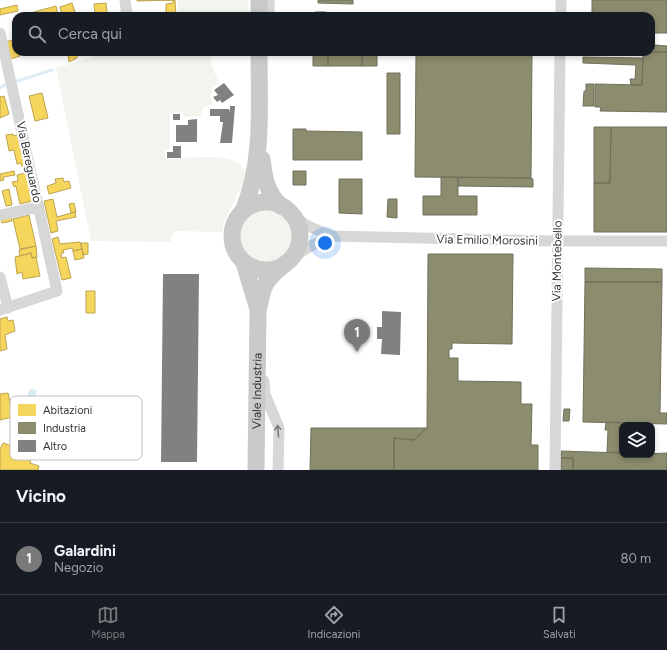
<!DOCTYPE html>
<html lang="it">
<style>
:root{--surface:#171b24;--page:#242831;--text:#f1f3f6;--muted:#9ea1a6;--line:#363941;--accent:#7a7a7a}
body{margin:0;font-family:Figtree,sans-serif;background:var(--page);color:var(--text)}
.controls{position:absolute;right:12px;bottom:12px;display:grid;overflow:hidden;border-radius:8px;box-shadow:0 2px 6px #0003}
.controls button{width:36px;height:36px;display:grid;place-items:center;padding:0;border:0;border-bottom:1px solid var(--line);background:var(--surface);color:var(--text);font:20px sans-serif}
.you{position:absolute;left:325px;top:243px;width:14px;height:14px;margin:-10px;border:3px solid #fff;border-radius:50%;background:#1a73e8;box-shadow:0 0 0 6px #1a73e833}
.badge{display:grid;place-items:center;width:26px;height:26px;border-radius:50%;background:var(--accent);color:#fff;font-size:13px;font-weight:700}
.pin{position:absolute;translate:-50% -33px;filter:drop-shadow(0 1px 2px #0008)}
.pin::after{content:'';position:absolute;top:21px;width:14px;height:12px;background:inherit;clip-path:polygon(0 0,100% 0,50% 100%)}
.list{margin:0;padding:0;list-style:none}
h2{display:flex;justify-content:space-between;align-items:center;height:52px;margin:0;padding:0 16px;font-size:17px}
h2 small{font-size:13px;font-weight:400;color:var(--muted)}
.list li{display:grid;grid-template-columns:26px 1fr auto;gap:12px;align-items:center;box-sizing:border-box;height:72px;padding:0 16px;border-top:1px solid var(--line)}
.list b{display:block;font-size:15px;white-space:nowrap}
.list p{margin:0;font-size:13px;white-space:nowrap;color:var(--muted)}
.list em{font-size:13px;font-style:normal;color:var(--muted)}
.icon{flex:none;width:22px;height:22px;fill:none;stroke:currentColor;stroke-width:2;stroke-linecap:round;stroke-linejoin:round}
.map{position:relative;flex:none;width:667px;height:470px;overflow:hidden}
.search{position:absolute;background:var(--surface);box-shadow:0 2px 6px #0003;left:12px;right:12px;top:12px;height:44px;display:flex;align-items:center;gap:10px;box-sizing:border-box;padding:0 14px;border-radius:12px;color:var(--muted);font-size:15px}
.sheet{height:124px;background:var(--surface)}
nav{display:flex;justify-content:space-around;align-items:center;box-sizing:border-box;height:56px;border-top:1px solid var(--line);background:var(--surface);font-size:11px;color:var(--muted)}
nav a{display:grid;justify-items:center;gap:2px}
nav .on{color:var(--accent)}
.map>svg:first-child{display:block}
.green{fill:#f1f5ed}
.water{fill:#ddebf3}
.homes{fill:#f6d55c;stroke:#bca450}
.industry{fill:#8c8c6e;stroke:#71715c}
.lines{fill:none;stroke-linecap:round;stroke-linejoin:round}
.stream{stroke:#ddebf3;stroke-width:3}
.building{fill:#818181}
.minor{stroke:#d7d7d7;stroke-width:11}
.primary{stroke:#cacaca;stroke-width:17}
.oneway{stroke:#7d7d7d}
.labels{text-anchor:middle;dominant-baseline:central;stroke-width:4;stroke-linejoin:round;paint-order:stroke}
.street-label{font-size:12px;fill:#333;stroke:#fff}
.key{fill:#fff;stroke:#c2c2c2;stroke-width:1}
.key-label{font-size:11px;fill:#333}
</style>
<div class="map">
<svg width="667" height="470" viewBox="0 0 667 470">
<rect width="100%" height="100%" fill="#fff"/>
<path class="green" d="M178 0H248L249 16H178Z
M108 52H212C209 65 215 71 219 83L211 89 213 93 210 96 213 104 204 107 200 116 184 117 183 112 170 113V149L165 150V159C181 160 254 146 244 181L224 222 222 232 174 231 170 242 91 241 56 68Z
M239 235a27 27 0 1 1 54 0a27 27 0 1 1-54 0Z"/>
<path class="water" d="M32 388 37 391 35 400 38 406 34 411 30 413 21 410 28 395V392Z"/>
<path class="homes" d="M137 0H174L137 1Z
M173 0H175L176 16H166V4L173 3Z
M72 3 75 12 62 15 60 7Z
M106 3 107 12 105 13V16H92V14L95 13 94 4Z
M17 5 18 11 0 15V9Z
M56 6 58 15 35 16 34 12Z
M34 12 35 16H20Z
M16 39V52H21L19 53 20 56 11 59 6 42Z
M74 54 77 55V58L69 62 68 55Z
M42 93 48 118 35 121 29 96Z
M4 96 9 114 0 118V97Z
M13 134V136L21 134 28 166 22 167 21 163 17 164 14 150 9 151 6 135Z
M14 171 15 175 3 177 4 180 0 181V174Z
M29 172 36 200 20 204 16 186 14 187 12 182 18 181 17 175Z
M63 178 64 182 69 181 71 188 49 194 47 186 56 183 55 179Z
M9 189 12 205 6 206 2 191Z
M53 199 57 217 75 212 76 217 56 221 58 231 51 233 44 201Z
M74 203 76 212 71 213 69 204Z
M29 215 36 246 20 249 13 219Z
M11 216 12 221 2 223 1 219Z
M58 237 60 244 80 242 82 249 73 251 72 248 63 250 64 253H61L62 258 66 257 71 278 62 280 52 239Z
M81 243H88V254L83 255Z
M36 246 37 257 32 258 31 253 20 256 19 250Z
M82 249 84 258 75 260 73 251Z
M31 253 32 258 36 257 40 276 23 279 22 272 17 274 15 257Z
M86 291H95V313H86Z
M7 317 8 321 13 320 15 331 5 335 7 349 0 351V319Z
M8 393 13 417 0 420V394Z
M3 443 24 450 23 453 32 456 30 463 39 466 38 470H0V449Z"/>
<path class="industry" d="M318 0H353V4L318 3Z
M592 0H667V33H651V16H592Z
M315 12H326L327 16H322V14H316Z
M654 45 667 46V52H654Z
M313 52H328V66H313Z
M328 52H362V66H328Z
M362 52H377V66H362Z
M416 52H532L531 178 415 177Z
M643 52H667V112L600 111 601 107H595V84L642 85Z
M583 57 643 58 642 85H631L630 79H635L636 65 583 63Z
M387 73H400V134H387Z
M586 84H594V106H583L584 91H586Z
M594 127H611L610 183H594Z
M611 127H667V232H594V183H610Z
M293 129H306V131L362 132V160H293Z
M293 171H306V185H293Z
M441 177H458V196H477V215H423V196H441Z
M458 177 531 178 533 179V187L458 186Z
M339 179H362V214L339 213Z
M388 199H397V218L387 217Z
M428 254H513L512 344 452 343V349H449V358H458V381L521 382V404H532L531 445H538V470H394V438L414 440 427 428Z
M585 268 662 269V282H585Z
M585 282H662L660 413H667V424L583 422Z
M564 409H570L569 421H563Z
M606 422 636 423V425H622V453L607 452 608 430H605Z
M311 428H427L414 440 394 438V470H310Z
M561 451 622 453V455L667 453V470H573V458H561Z
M561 458H573V470H561Z"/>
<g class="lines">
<path class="stream" d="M14 82 52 70
M0 88 8 83"/>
</g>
<path class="building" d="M224 83 234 95 222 103 220 100 217 102 213 97 218 95 214 90Z
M230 106H235L232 143H220L223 122H220V116H210V109H229L230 112Z
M173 114H180V120H173Z
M197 119V142H176V125H188V120Z
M173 146H181V158H167V152H173Z
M163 274H199L197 462H161Z
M382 311 401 312 400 355 381 354 382 339H377V327H382Z"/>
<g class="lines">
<path class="minor" d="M125 0 127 16
M269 16V0
M561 16V0
M0 33 57 291 0 310
M291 213 306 225 331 236 557 241H667
M0 215 39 207
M292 258 309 247 331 236
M0 277 8 308
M264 381 265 394 279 428 278 470
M555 470 560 52"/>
<g class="primary">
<path d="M259 0V16"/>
<path d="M262 159C264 178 267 193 281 206"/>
<circle cx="266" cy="236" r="34"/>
<path d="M243 211C264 161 259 105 259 52"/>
<path d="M244 263 257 306"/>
<path id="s1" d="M256 470 258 312C263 285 264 281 285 264"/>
</g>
</g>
<defs><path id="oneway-shaft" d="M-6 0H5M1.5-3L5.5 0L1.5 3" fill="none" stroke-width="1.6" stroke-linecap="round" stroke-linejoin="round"/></defs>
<use class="oneway" href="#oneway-shaft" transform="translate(278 431) rotate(-95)"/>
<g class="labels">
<g class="street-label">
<text transform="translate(29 162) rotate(78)">Via Bereguardo</text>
<text transform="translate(487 240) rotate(1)">Via Emilio Morosini</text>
<text transform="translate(557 261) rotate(-89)">Via Montebello</text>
<text stroke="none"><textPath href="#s1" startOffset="79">Viale Industria</textPath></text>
</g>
</g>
<rect x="10" y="396" width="132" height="64" rx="6" class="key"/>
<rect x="18" y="404" width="18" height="12" fill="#f6d55c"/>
<rect x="18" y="422" width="18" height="12" fill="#8c8c6e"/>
<rect x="18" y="440" width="18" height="12" fill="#818181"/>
<g class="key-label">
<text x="43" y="414">Abitazioni</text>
<text x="43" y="432">Industria</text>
<text x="43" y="450">Altro</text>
</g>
</svg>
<div class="controls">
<button><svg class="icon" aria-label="layers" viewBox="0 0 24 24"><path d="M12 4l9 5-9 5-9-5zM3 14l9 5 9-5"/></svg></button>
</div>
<div class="you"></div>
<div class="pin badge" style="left:357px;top:352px">1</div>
<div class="search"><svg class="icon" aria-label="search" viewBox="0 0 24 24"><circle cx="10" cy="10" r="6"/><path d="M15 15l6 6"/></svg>Cerca qui</div>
</div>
<section class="sheet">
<h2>Vicino<small></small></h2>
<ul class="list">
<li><span class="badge">1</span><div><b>Galardini</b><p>Negozio</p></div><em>80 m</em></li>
</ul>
</section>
<nav>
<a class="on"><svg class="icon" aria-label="map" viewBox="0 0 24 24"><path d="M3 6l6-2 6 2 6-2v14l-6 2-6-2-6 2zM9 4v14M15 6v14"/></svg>Mappa</a>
<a><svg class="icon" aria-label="directions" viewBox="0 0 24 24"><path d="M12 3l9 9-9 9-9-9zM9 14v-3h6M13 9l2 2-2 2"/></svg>Indicazioni</a>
<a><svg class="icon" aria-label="saved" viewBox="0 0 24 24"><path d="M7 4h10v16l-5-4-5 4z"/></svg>Salvati</a>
</nav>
